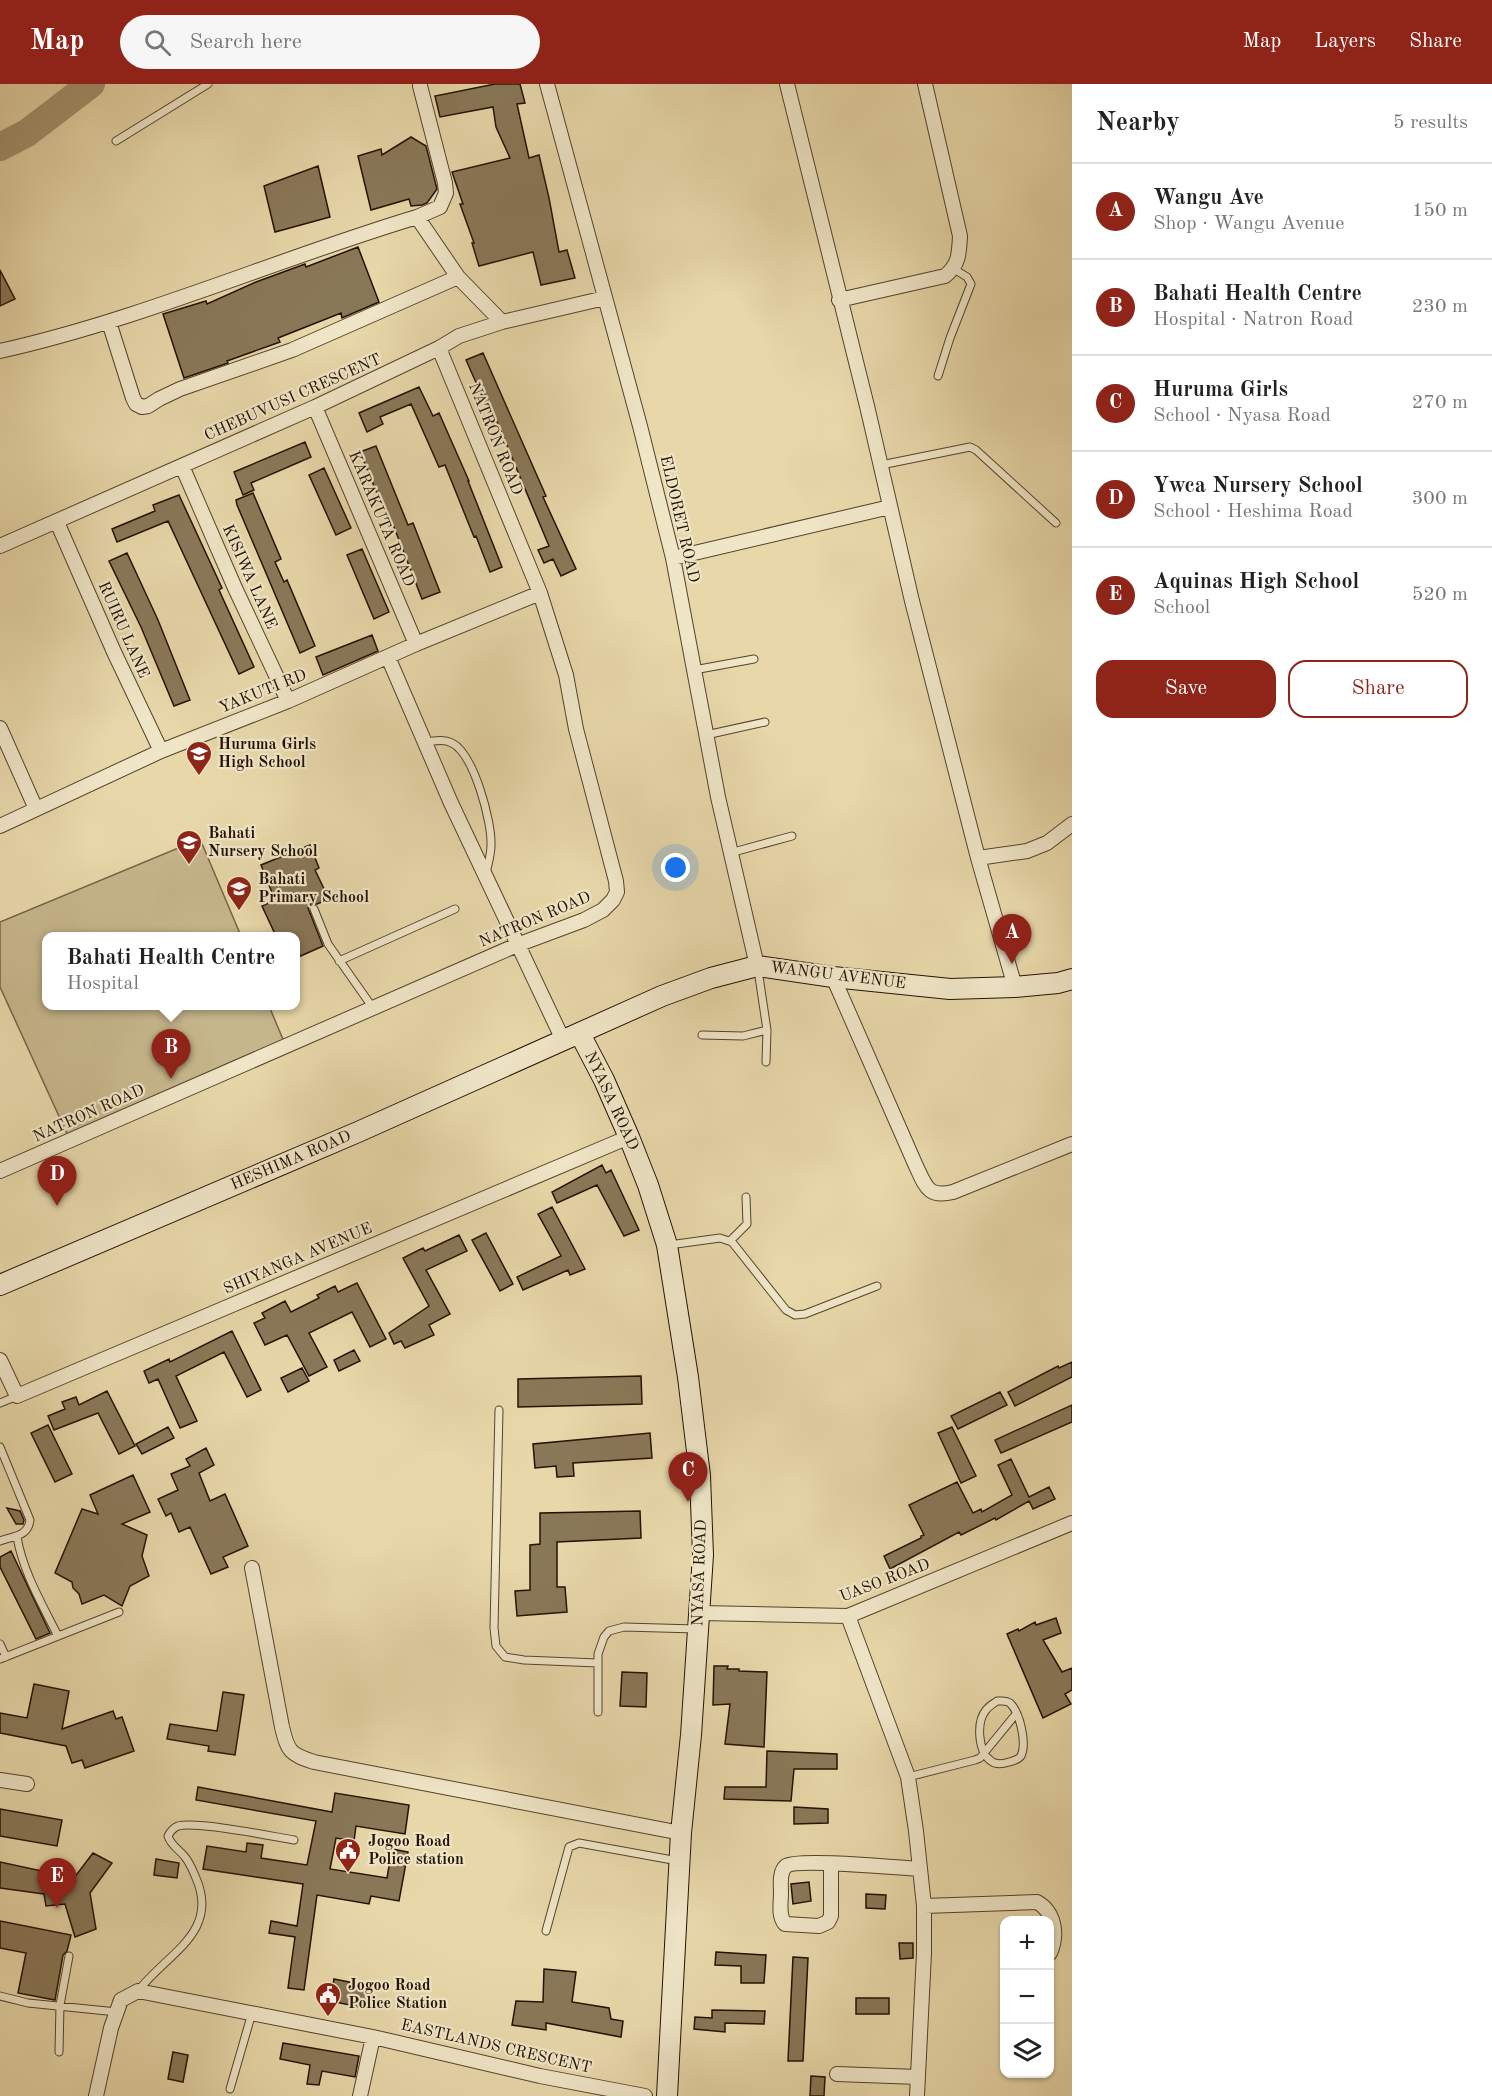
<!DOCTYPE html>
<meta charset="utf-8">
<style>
:root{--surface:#fff;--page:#f6f6f6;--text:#222;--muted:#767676;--line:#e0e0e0;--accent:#8f2418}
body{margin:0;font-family:"Old Standard TT",serif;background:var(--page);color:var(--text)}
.controls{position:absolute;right:18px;bottom:18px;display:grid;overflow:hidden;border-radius:12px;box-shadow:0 2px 4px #0004}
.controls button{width:54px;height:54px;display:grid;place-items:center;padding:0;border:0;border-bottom:2px solid var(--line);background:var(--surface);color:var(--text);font:30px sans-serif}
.you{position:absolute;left:676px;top:784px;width:21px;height:21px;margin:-15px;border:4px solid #fff;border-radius:50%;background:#1a73e8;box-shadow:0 0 0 9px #1a73e833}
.badge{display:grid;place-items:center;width:39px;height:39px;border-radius:50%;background:var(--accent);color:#fff;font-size:20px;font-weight:700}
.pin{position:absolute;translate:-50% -50px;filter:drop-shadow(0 2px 3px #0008)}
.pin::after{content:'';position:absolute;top:32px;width:21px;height:18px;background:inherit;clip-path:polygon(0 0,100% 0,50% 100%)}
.popup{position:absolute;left:42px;top:848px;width:258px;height:78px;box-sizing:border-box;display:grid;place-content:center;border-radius:12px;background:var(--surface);filter:drop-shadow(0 2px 4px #0005);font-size:20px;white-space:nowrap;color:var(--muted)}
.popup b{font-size:22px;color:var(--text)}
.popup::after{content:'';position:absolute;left:50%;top:100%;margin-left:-12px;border:12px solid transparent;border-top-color:var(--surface)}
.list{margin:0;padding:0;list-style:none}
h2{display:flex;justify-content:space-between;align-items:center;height:78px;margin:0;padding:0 24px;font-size:26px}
h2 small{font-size:20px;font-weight:400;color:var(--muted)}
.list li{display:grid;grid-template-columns:39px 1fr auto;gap:18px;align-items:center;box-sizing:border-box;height:96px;padding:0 24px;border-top:2px solid var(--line)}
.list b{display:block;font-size:22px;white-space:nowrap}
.list p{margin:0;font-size:20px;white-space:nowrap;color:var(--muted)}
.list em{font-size:20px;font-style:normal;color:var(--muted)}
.actions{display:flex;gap:12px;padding:18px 24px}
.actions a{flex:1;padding:14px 0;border:2px solid var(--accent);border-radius:18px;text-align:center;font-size:21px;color:var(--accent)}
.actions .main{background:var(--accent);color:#fff}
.icon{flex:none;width:33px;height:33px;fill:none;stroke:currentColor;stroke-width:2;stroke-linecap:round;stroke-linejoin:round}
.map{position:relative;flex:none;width:1072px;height:2012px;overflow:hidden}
header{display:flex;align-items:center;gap:36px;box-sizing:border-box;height:84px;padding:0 30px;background:var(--accent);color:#fff}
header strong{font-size:28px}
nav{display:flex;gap:33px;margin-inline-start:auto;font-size:21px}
.search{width:420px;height:54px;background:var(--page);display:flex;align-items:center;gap:15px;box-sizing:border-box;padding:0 21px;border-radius:33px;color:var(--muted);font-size:22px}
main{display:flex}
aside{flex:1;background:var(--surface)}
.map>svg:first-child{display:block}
.green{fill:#c6b68c;stroke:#756446;stroke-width:1.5}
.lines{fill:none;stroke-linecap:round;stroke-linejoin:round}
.river{stroke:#a59470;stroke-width:28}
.building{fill:#897858;stroke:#241200;stroke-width:1.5}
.lane-casing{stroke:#55432a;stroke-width:9}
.street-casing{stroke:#55432a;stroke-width:16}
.secondary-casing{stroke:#241200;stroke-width:22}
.lane{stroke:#efe5c7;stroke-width:7}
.street{stroke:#efe5c7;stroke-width:14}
.secondary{stroke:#efe5c7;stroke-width:20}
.labels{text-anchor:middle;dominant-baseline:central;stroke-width:4.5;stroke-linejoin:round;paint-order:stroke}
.street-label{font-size:16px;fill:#241200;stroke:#efe5c7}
.poi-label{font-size:16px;font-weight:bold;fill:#241200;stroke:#efe5c7;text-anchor:start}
</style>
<header>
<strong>Map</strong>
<div class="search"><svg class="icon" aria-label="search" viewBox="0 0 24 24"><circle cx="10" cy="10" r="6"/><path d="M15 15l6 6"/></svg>Search here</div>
<nav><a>Map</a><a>Layers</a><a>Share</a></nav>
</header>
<main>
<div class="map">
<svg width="1072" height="2012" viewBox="0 0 1072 2012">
<rect width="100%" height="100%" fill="#e7d7a9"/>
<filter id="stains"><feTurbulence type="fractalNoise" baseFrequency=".00333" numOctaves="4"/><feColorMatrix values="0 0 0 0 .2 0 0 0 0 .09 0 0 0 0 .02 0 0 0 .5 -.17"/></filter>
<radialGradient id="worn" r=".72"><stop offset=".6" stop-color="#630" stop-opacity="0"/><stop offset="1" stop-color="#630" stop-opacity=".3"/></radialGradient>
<path class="green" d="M200 755 241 852H46V922H269L285 960 68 1052 0 903V838Z"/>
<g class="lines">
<path class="river" d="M0 63 27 49 91 0"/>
</g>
<path class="building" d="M495 0H520L525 19 517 20 529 74 539 71 549 114 559 168 567 166 575 194 541 201 533 168 479 182 472 159H474L460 120H463L452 88 510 74 496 43 493 23 440 33 435 12Z
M411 53 426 62 437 105 427 119 422 121 411 122 409 115 371 126 358 72 381 65 382 71Z
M318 82 330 133 275 148 264 102Z
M358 163 379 218 342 234 341 229 278 254 280 258 227 277 228 279 184 294 163 230 206 217 207 220 256 198 305 180 306 183Z
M0 186 15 215 0 222Z
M483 269 546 412 543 413 576 485 561 492 553 475 544 479 538 466 549 462 497 338 494 339 466 276Z
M419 303 433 332 439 329 469 397H468L502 483 490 488 476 452 474 453 445 381 439 383 411 320 380 333 383 340 367 348 359 329Z
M305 358 311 373 251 399 254 406 243 411 234 388Z
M376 362 408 441 413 439 440 508 422 515 390 433 387 434 360 368Z
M324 384 351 444 336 451 309 391Z
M253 409 281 475 275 478 284 498 287 496 315 562 300 569 237 421 236 416Z
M179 411 222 504 219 506 254 583 239 590 168 437 117 458 112 445 155 427 153 421Z
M362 465 389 528 374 535 347 471Z
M127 469 158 536 190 616 174 622 141 543 109 477Z
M372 551 378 567 323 591 316 573Z
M310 761 319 784 315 786 329 815 317 820H311L308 824 323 862 296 874V852H276L262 822 275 816 261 781Z
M602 1081 606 1089 611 1086 639 1146 624 1152 597 1101 557 1119 552 1108Z
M552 1123 585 1185 570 1191 568 1186 523 1206 517 1193 561 1172 538 1130Z
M486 1149 513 1200 500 1207 472 1156Z
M459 1151 467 1167 426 1186 450 1230 429 1241 434 1251 405 1264 401 1257 394 1260 389 1249 429 1222 403 1174 423 1164 425 1167Z
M357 1199 386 1255 370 1263 352 1228 309 1249 327 1283 309 1292 287 1251 265 1261 254 1239 265 1234 262 1229 285 1217 291 1228 319 1214 317 1211 335 1202 338 1208Z
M232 1247 261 1306 247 1313 224 1268 176 1292 197 1337 180 1344 158 1295 149 1299 144 1287 169 1275 170 1278Z
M354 1266 360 1277 339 1287 334 1276Z
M1072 1278V1293L1015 1322 1008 1308 1058 1282 1059 1284Z
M302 1284 309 1297 288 1308 281 1294Z
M641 1292 642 1320 518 1323V1295Z
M107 1307 135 1362 119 1370 98 1329 54 1346 48 1332 65 1325 62 1318 76 1313 79 1321Z
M1000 1308 1007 1321 958 1345 951 1332Z
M1072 1321V1338L1001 1369 995 1356Z
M48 1341 72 1390 55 1398 31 1349Z
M168 1343 174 1354 142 1370 136 1360Z
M952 1343 976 1392 961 1399 938 1349Z
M650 1349 652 1374 573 1379 574 1392 557 1393 556 1382 535 1384 533 1360Z
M206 1364 214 1381 199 1389 210 1417 225 1410 248 1462 223 1473 228 1483 211 1490 190 1443 179 1448 171 1429 166 1432 158 1415 178 1406 171 1390 190 1382 186 1375Z
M1011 1375 1029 1413 1049 1403 1055 1415 1033 1425 1029 1417 996 1436 995 1434 961 1451 959 1448 890 1485 884 1472 921 1454V1452L924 1451 909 1421 957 1398 973 1429 981 1425 982 1428 1012 1411 998 1381Z
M133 1391 150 1428 122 1440 147 1451 142 1472 149 1492 130 1502 122 1522 104 1511 82 1520 79 1510 73 1504 72 1498 55 1489 82 1425 98 1430 90 1411Z
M7 1424 20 1427 24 1436 23 1440H16Z
M640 1427 641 1454 557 1458V1503H565L567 1528 517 1532 515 1507 530 1506V1461L540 1460V1429Z
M11 1467 50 1549 36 1555 0 1483V1473Z
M1056 1534 1061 1549 1043 1556 1062 1588 1072 1584V1606L1065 1610 1071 1620 1043 1634 1007 1550 1018 1545 1019 1547 1035 1538 1036 1541Z
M714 1582H728L727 1585H739V1587L767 1588 764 1663 725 1660 730 1620 713 1621Z
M622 1588 647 1589 646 1623 620 1622Z
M34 1600 69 1607 62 1645 113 1627 116 1635 122 1633 134 1667 85 1684 82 1676 72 1679 66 1662 0 1649V1629L27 1634Z
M223 1608 244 1611 235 1671 208 1667 209 1662 167 1655 170 1640 217 1647Z
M767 1667 837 1670V1685H794L791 1717 724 1715 725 1703H766Z
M198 1703 332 1728 335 1709 409 1721 405 1750 356 1742 354 1757 336 1754 330 1785 387 1794 392 1765 408 1768 399 1817 371 1812 369 1820 317 1811 304 1906 288 1904 295 1853 269 1849 271 1837 297 1842 303 1800 203 1785 207 1762 246 1768 247 1759 263 1761 261 1774 307 1781 316 1737 196 1716Z
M794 1723 828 1725V1739L794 1740Z
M0 1725 62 1736 57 1762 0 1752Z
M93 1769 112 1779 90 1809 96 1845 75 1853 65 1820 46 1822 44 1810 0 1804V1778L74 1794Z
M156 1775 179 1779 177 1794 154 1791Z
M809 1798 811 1817 793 1820 791 1800Z
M866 1810 886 1811 885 1825 866 1824Z
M0 1837 71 1851 67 1867 63 1871 55 1916 18 1909 26 1869 0 1864Z
M899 1859H913V1874L900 1875Z
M716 1868 766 1871 764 1899H741V1882L715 1881Z
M793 1873 808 1874 803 1977H788Z
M544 1885 576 1888 572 1918 609 1924 611 1935 623 1937 621 1953 546 1939V1946L512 1941 516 1917 543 1918Z
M334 1895 370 1902 365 1924 330 1917Z
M856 1914H889V1930H856Z
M712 1926 765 1927 764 1940 725 1939V1948L694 1945 695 1933 712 1934Z
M283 1959 359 1972 355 1993 322 1987 319 2001 307 2000 310 1981 280 1975Z
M173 1968 188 1971 183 1998 168 1995Z
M811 1992 825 1993 824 2012H810Z"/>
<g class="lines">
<defs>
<path id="lane" d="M116 57 208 0
M938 292 950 254 971 200 967 193 954 185
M881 381 970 363 976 366 1056 439
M694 586 754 575
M706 651 765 638
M425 658C435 657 443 655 452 659 474 670 492 738 491 761 491 771 488 780 486 789
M730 769 792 752
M314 825 328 860 373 924
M339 877 455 825
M758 886 767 946 766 978
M702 951 743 952 767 946
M730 1157 747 1140 746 1113
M669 1161 720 1154 732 1158 786 1226 795 1231 805 1230 877 1202
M0 1319 17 1312
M499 1326 494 1544 496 1562 505 1573 524 1576 598 1579
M0 1363 30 1436C28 1453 13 1452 0 1457
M17 1453C23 1488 42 1520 58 1552
M0 1560 6 1573
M0 1575 119 1528
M997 1617C1001 1617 1006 1616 1010 1619 1020 1629 1027 1659 1021 1672 1018 1676 1013 1677 1009 1678 1003 1680 996 1681 991 1677 978 1668 976 1638 986 1626 989 1622 993 1620 997 1617Z
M598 1628V1570L604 1553 609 1547 624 1543 696 1545
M908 1693 975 1676 980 1674 1016 1630
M546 1847 569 1763 579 1759 678 1777
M138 1907C166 1870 220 1849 196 1794 193 1787 190 1779 185 1773 179 1765 171 1762 168 1752 170 1748 173 1744 178 1742 198 1737 270 1752 294 1756
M0 1912 28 1919 117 1928
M59 1968 60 1921 69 1872
M230 2005 252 1929"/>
<path id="street" d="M547 0 640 342 673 474 718 713 757 882
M787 0 867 322 912 517 978 774 1015 903
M417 133 440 123 446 109 445 99 420 2
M839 216 945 192C959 181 959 170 960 152L925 0
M109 238 133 314 136 320 142 323 148 322 159 315 180 305 292 266 458 193
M0 267C143 235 277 175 417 133L458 193 502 238
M315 323 416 560
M182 382 235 504 288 617
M57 438 114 568 161 667
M0 462 315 323 439 264 459 252 502 238 605 214
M673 474 890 423
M388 573 451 719 564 958
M0 644 36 725
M0 742 161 667 288 617 416 560 540 509
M978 774 1027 767 1047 759 1072 740
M833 893 916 1082C926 1103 928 1114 953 1108L1072 1060
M0 1087 517 861 584 836 603 826 613 816 617 808 616 797 576 645 566 591 540 509 439 264
M0 1276 17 1312 629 1053
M252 1484 282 1643C288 1668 290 1670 314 1678L681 1749
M699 1529 848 1532 1072 1439
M848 1532 908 1693 916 1747 924 1822V1869L917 2012
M0 1696 27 1700
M831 1780V1832L828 1838 819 1842 785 1840C778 1832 781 1819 781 1809 781 1801 779 1788 786 1782 797 1774 900 1784 920 1785
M924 1822 1037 1818C1055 1828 1058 1851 1050 1869
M837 1990 918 1993
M96 2012 111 1944 121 1916 138 1907 373 1953 540 1992 645 2012
M360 2012 373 1953"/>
<path id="secondary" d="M580 950 604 996 629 1053 648 1101 667 1161 688 1293 700 1392 703 1471 691 1651 681 1749 667 2012
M0 1201 358 1048 662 912 711 894 757 882 833 893 950 905 1015 903 1058 899 1072 895"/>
</defs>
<use href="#lane" class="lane-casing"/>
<use href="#street" class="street-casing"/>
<use href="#secondary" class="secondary-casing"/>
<use href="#lane" class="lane"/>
<use href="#street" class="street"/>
<use href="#secondary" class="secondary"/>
</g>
<defs>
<symbol id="school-pin" viewBox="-11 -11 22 30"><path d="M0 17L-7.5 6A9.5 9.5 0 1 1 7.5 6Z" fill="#8f2418" stroke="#efe5c7"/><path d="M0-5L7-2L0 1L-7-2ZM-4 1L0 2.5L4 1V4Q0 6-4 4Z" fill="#fff"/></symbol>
<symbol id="civic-pin" viewBox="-11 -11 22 30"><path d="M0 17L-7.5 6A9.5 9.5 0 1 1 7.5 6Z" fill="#8f2418" stroke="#efe5c7"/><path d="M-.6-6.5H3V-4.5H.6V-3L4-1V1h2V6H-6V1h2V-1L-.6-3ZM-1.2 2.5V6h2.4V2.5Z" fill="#fff"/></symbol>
</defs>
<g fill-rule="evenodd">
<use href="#school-pin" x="184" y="655" width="30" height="40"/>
<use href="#school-pin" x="174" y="744" width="30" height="40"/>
<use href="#school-pin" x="224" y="790" width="30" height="40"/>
<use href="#civic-pin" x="333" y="1752" width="30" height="40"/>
<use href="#civic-pin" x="313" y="1896" width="30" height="40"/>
</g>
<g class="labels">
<g class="street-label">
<text transform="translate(293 314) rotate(-24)">CHEBUVUSI CRESCENT</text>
<text transform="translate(495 355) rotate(68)">NATRON ROAD</text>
<text transform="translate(381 435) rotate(67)">KARAKUTA ROAD</text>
<text transform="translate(679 435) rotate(77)">ELDORET ROAD</text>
<text transform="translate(249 493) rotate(66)">KISIWA LANE</text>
<text transform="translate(123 546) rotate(66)">RUIRU LANE</text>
<text transform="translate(263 608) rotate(-22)">YAKUTI RD</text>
<text transform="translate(535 836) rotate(-23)">NATRON ROAD</text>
<text transform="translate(838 892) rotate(7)">WANGU AVENUE</text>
<text transform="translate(611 1017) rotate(65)">NYASA ROAD</text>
<text transform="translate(89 1030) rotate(-24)">NATRON ROAD</text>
<text transform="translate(291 1077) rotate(-23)">HESHIMA ROAD</text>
<text transform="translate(298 1175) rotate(-23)">SHIYANGA AVENUE</text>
<text transform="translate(700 1489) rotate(-88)">NYASA ROAD</text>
<text transform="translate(885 1497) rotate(-21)">UASO ROAD</text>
<text transform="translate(496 1963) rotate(13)">EASTLANDS CRESCENT</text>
</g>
<g class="poi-label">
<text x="218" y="661">Huruma Girls<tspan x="218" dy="18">High School</tspan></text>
<text x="208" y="750">Bahati<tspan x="208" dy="18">Nursery School</tspan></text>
<text x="258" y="796">Bahati<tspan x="258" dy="18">Primary School</tspan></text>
<text x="368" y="1758">Jogoo Road<tspan x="368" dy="18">Police station</tspan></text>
<text x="348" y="1902">Jogoo Road<tspan x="348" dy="18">Police Station</tspan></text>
</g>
</g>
<rect width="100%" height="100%" filter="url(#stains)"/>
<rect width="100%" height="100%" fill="url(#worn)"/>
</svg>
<div class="controls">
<button>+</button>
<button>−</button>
<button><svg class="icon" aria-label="layers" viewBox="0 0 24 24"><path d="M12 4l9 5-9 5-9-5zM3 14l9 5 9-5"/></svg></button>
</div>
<div class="you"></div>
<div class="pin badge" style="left:1012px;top:880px">A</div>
<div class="pin badge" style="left:171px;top:995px">B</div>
<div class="popup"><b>Bahati Health Centre</b>Hospital</div>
<div class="pin badge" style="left:688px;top:1418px">C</div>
<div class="pin badge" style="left:57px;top:1122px">D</div>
<div class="pin badge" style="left:57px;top:1824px">E</div>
</div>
<aside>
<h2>Nearby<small>5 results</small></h2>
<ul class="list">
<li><span class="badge">A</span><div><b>Wangu Ave</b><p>Shop · Wangu Avenue</p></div><em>150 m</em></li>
<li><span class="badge">B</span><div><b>Bahati Health Centre</b><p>Hospital · Natron Road</p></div><em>230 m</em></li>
<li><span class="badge">C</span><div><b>Huruma Girls</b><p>School · Nyasa Road</p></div><em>270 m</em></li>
<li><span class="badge">D</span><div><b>Ywca Nursery School</b><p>School · Heshima Road</p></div><em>300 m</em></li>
<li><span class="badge">E</span><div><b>Aquinas High School</b><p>School</p></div><em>520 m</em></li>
</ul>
<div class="actions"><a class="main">Save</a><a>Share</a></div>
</aside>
</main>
